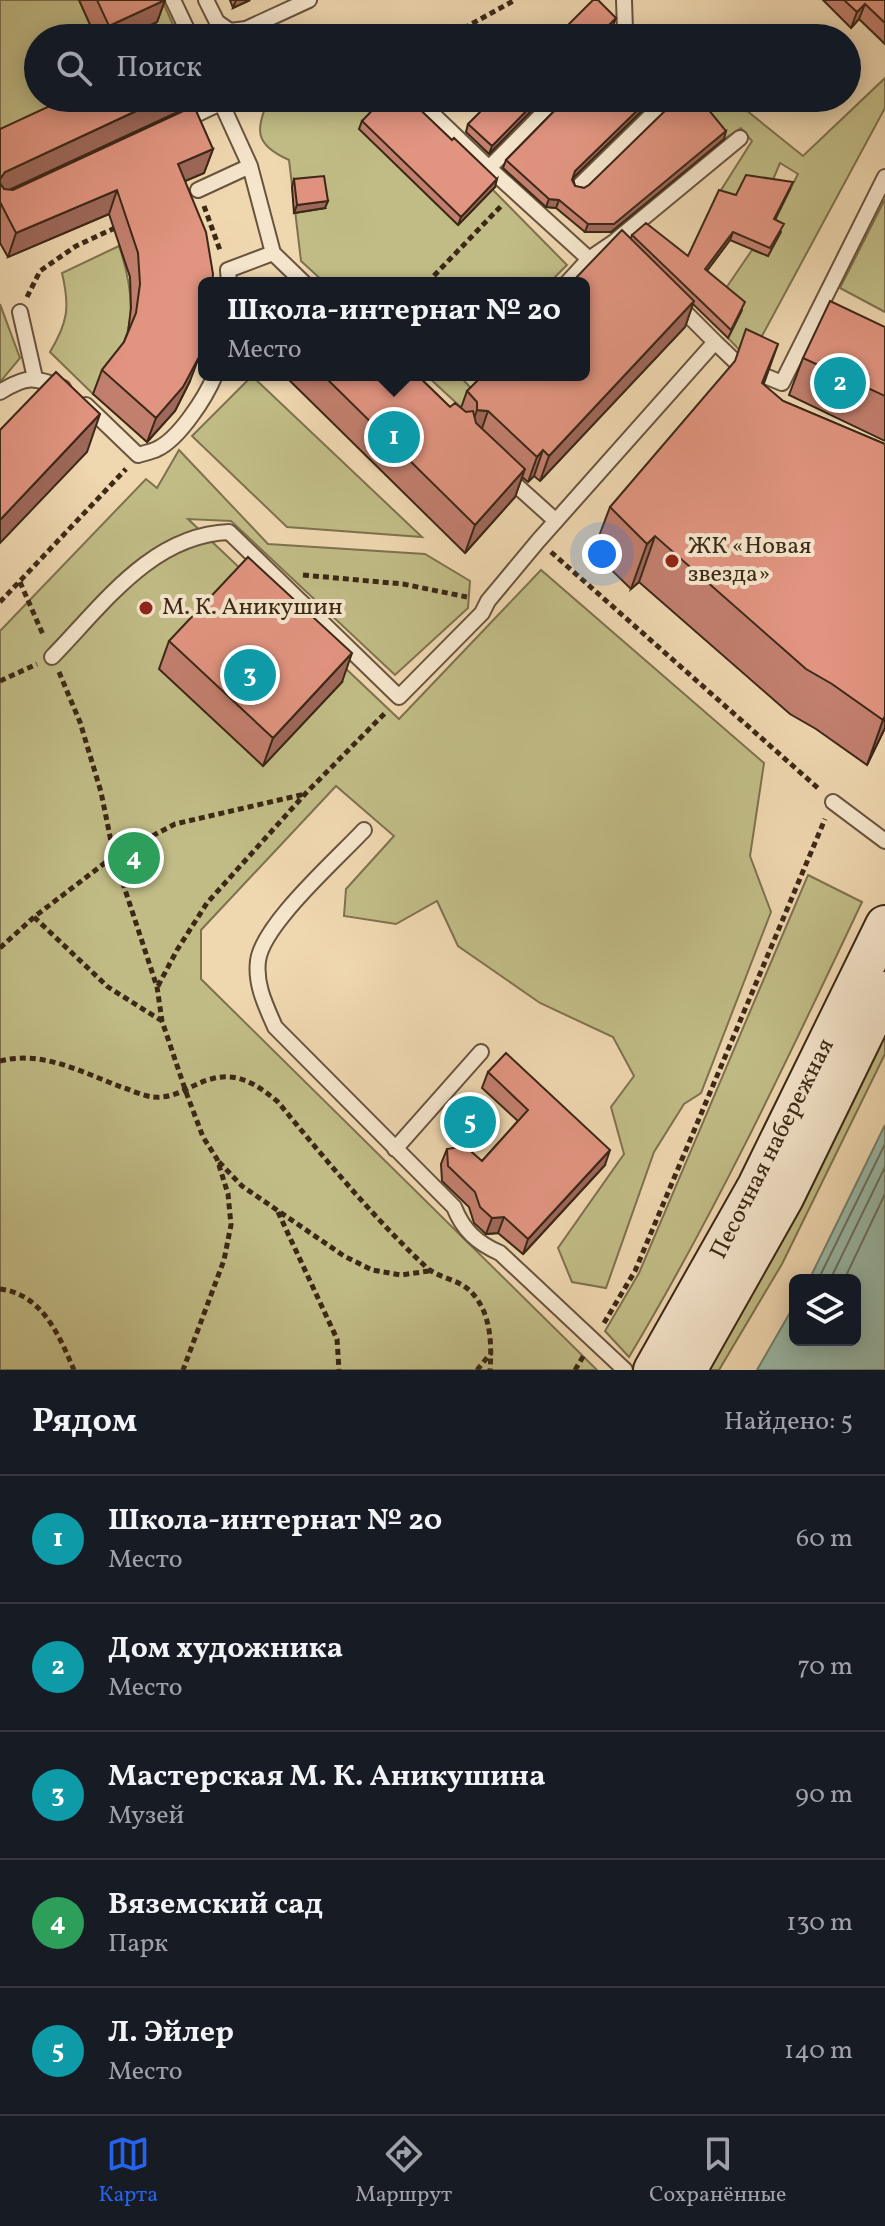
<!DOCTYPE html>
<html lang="ru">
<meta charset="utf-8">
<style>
:root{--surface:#171b24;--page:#20242c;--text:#f1f3f6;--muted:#9ea1a6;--line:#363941;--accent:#2563eb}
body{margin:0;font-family:Vollkorn,serif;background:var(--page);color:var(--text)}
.controls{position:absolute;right:24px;bottom:24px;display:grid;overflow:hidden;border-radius:12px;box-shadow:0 4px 20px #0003}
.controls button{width:72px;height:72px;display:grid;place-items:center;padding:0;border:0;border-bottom:2px solid var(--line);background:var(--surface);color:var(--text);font:40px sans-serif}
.you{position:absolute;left:602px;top:554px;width:28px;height:28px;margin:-20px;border:6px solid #fff;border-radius:50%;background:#1a73e8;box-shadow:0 0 0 12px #1a73e833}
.badge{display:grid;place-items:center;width:52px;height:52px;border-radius:50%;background:var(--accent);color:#fff;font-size:26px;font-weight:700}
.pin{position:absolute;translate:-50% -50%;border:4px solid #fff;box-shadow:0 2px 8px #0006}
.popup{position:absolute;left:198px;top:277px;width:392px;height:104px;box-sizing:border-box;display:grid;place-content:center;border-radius:12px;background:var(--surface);filter:drop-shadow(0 2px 6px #0005);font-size:26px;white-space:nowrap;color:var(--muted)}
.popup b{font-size:30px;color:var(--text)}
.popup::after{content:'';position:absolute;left:50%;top:100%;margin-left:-16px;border:16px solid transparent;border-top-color:var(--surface)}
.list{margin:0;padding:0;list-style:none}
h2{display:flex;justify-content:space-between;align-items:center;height:104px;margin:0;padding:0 32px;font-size:34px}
h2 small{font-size:26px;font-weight:400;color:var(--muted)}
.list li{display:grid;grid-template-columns:52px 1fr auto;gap:24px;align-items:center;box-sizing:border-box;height:128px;padding:0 32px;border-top:2px solid var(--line)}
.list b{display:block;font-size:30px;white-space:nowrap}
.list p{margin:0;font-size:26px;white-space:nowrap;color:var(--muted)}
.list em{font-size:26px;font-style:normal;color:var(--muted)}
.icon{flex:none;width:44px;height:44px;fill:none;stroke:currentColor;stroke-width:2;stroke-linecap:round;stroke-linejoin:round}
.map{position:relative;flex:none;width:885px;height:1370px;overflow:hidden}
.search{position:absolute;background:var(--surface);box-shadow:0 4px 20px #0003;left:24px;right:24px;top:24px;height:88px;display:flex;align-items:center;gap:20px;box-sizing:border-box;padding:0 28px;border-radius:44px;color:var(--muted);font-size:30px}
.sheet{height:744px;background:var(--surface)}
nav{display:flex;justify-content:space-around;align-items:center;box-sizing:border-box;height:112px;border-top:2px solid var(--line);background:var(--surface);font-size:22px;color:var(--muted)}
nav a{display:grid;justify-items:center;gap:4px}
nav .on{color:var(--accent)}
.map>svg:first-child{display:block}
.green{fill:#c1bc86;stroke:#7e724e;stroke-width:2}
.water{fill:#9abaa8;stroke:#74806e;stroke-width:2}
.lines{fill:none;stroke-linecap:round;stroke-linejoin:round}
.shore{stroke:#6b7160;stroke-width:2}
.lane-casing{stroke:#69543d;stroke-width:18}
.secondary-casing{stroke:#3c2817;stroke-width:42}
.path{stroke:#3c2817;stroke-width:5;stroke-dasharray:6 4;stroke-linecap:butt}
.lane{stroke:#f5e5cc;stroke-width:14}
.secondary{stroke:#f5e5cc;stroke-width:38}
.wall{fill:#c27f6e;stroke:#3c2817;stroke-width:2}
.shaded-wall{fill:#9e685a;stroke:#3c2817;stroke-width:2}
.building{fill:#e19480;stroke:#3c2817;stroke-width:2}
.poi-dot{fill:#8f2418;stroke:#f5e5cc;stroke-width:3}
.labels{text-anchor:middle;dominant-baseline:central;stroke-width:8;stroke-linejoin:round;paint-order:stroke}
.poi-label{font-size:24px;fill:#3c2817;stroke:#f5e5cc;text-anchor:start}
.street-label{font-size:24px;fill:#3c2817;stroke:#f5e5cc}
</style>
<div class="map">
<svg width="885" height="1370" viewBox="0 0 885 1370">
<rect width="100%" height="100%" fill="#efd7b0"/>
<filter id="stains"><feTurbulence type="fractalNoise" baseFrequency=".0025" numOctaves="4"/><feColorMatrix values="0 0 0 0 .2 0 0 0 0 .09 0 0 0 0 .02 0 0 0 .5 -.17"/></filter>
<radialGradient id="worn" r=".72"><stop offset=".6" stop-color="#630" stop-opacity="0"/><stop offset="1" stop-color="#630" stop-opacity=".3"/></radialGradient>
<path class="green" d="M0 0H79L96 38H38V98H112L0 149Z
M146 0H162L179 38H123L156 22Z
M885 78V108L749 360 728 338 742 310 722 294 752 250 768 256 780 232 771 227 798 174 780 163 770 187 733 203 716 198 752 141 741 128 724 139 691 99 731 98 803 156Z
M269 98H389L492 189 567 265 549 283H325L301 261 289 160C253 144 256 130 269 98Z
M885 199V312L840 288Z
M119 246C140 308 134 343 93 394L50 352C68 322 70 307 62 273Z
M0 304 20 358 0 382Z
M426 375H459L478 396 464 410Z
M252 376 422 537 287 527 192 436Z
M179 450 268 544 425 554 470 581 468 608 395 675 231 521 188 519 399 719 541 570 764 763 750 856 771 912 701 1093 684 1104 654 1152 606 1288 572 1282 558 1248 624 1154 611 1107 634 1076 613 1037 540 1003 458 946 437 901 396 924 344 916 346 889 394 836 336 786 201 930V979L597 1370H0V631L146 479 157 488Z
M808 875 862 902C789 1056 717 1210 629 1357L605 1331 639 1273Z
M885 1025V1054L782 1264 719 1370H703Z"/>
<path class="water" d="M885 1125V1370H757L795 1304V1340H855V1280H809Z"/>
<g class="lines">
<path class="shore" d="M818 1280 885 1144
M830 1280 885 1167
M844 1280 885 1194"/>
<defs>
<path id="lane" d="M173 0 191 38
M206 0 217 22 230 31 246 29 309 0
M617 38 625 30 624 0
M416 98 489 168 558 98
M181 122 231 98
M250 166 273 253 304 283
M489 168 589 259 614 242 618 246
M579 186 669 98
M198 190 250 166 219 98
M614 242 740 138
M229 283 228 270 273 253
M567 283 589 259
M676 303 715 342
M20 312 35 378
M0 392C27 375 34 377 63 388
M86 405 138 455C144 453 151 452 157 449 179 439 206 397 215 375
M506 476 556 521
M52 657C102 606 151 535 229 532L399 697 482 613 488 601 538 541 715 342 740 366 782 383 885 177
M833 802 885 841
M364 830C338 858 262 925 258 961 255 985 266 1006 275 1027L454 1207C463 1230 477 1243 500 1253L625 1370
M395 1149 481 1052"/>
<path id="secondary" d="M653 1370 757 1186 885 925
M687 1370 784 1198 885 991"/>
</defs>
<use href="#lane" class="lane-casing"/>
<use href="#secondary" class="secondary-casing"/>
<path class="path" d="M446 38 515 0
M204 206 221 253
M427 283 503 204
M27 297 40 271 76 246 117 227
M551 552 819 789
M303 575 403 584 467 597
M20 582 44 637
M0 602 126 469
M59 672 80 722 101 792 114 856 157 987 162 1021 186 1092 203 1137 217 1159 228 1194 231 1225 224 1260 183 1370
M0 681 37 664
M34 917 108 987 162 1021
M0 948 34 917 114 856 175 824 305 794
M158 986 177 950 207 903 306 793 386 712
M0 1061C44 1050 83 1073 124 1088 133 1091 144 1096 153 1097 177 1099 191 1084 211 1079 238 1071 259 1086 278 1102 325 1159 372 1216 426 1267 439 1279 461 1279 473 1294 491 1314 492 1345 490 1370
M219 1162 242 1186 344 1256 372 1270 401 1275 429 1271
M278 1212 337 1339 339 1370
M0 1289C42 1294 59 1335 74 1370
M604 1323 635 1271 825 819
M477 1370 491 1353
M575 1370 584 1355"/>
<use href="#lane" class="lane"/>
<use href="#secondary" class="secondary"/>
</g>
<path class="wall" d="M79 0H165L157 22 123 38H96Z
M230 0H250L233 8Z
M823 0H885V44L859 19 851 28Z
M544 98 489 154 466 132 468 124Z
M567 98H655L573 178 575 186 584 188 589 185 676 108 724 139 611 232H585L556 208 546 207 503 168 506 160Z
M180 111 9 190 213 149 204 173 185 181 190 381 175 411 147 442 93 394 102 370 124 342 128 332 131 308 130 277 109 214 8 257 0 243V129Z
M362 121 495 187 458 225 359 129Z
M294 179 325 208 294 213 292 187Z
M790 189 775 220 781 232 768 256 730 240 707 271 742 310 728 338 693 304 685 327 540 481 534 476 528 482 522 477 515 497 465 553 284 375H417L450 407 461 408 467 391 631 238 632 235 688 256 736 195Z
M885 327V441L789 395 803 358Z
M763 385 783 401 885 444V728L867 765 816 729 790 714 639 582 631 589 593 552 610 507Z
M169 641 342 682 263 766 159 669Z
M488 1072 605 1165 523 1254 498 1233 486 1234 474 1223 469 1207 442 1181 441 1164 447 1149 482 1161 518 1121 482 1088Z"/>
<path class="shaded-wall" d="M165 0 157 22 123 38H104L109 26Z
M236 0H250L233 8Z
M865 4 859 19 851 28 857 12Z
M616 18 613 26 601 38V33Z
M164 98H184L180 111 0 194V179L5 172Z
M539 98H544L489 154 492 146Z
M650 98H655L572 179 575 171Z
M726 131 724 139 611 232H585L588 224Z
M213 149 204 173 169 188 178 164Z
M497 179 495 187 458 225 461 217Z
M117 190 109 214 8 257 16 233Z
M549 199 559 200 556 208 546 207Z
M328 201 325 208 294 213 297 205Z
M733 232 730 240 702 277 705 269Z
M694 301 685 327 540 481 549 456Z
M778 344 762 389V383Z
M199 357 190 381 175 411 147 442 156 418Z
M477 410 488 411 479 437 468 435Z
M100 414 87 452 0 543V520Z
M543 450 534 476 528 482 537 457Z
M525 469 515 497 465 553 475 525Z
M655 536 639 582 631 589 647 544Z
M352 653 342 682 263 766 273 738Z
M885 716V728L867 765 883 720Z
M610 1150 605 1165 523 1254 528 1239Z
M504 1217 498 1233 486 1234 492 1218Z"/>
<path class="building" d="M97 0H165L109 26Z
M593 0H598L616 18 601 33 606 38H555Z
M844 0H885V23L865 4 857 12Z
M67 98H164L5 172 0 179V129Z
M384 98H408L452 140 454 138 497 179 461 217 362 121Z
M494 98H539L492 146 468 124Z
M567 98H650L575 171 572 180 575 186 584 188 589 185 672 104 676 108 686 98H699L726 131 614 224H588L559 200 549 199 506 160Z
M194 106 213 149 178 164 206 232 213 274 212 283H204V339L199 357 183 387 156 418 102 370 124 342 136 313 140 284 138 253 117 190 16 233 0 202V183L4 189 13 190Z
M746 175 793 182 774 219 784 224 770 248 733 232 705 269 745 302 731 330 632 235 646 223 688 256 719 190 736 195Z
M324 176 328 201 297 205 294 179Z
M622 230 694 301 549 456 543 450 537 457 488 411 477 410V402L467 391 483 375H584V283H571Z
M830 301 885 327V396L803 358Z
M746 329 778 344 762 383 783 401 885 444V716L883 720 832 684 806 669 655 536 647 544 610 507 735 361Z
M56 372 100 414 0 520V430Z
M323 375H417L450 407 455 403 466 412 473 411 476 423 525 469 475 525Z
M248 557 352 653 273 738 169 641Z
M506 1053 610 1150 528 1239 504 1217 492 1218 480 1207 475 1192 448 1166 447 1149 465 1146 482 1161 528 1110 488 1072Z"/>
<g class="poi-dot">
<circle cx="672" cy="561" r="8"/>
<circle cx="146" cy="608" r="8"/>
</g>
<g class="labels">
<g class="poi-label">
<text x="688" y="547">ЖК «Новая<tspan x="688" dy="28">звезда»</tspan></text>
<text x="162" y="608">М. К. Аникушин</text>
</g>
<g class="street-label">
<text transform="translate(773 1149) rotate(-63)">Песочная набережная</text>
</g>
</g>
<rect width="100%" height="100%" filter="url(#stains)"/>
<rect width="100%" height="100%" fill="url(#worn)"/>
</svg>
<div class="controls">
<button><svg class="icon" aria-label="layers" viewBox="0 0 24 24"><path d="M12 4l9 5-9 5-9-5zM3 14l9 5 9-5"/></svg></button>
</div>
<div class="you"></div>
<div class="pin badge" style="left:394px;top:437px;background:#0f9aa8">1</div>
<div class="popup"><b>Школа-интернат № 20</b>Место</div>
<div class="pin badge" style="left:840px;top:383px;background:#0f9aa8">2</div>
<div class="pin badge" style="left:250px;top:675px;background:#0f9aa8">3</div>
<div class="pin badge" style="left:134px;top:858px;background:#2e9e5b">4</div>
<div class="pin badge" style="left:470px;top:1122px;background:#0f9aa8">5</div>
<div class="search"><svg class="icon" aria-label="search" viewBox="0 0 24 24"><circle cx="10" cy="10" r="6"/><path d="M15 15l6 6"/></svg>Поиск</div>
</div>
<section class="sheet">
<h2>Рядом<small>Найдено: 5</small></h2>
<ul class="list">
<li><span class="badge" style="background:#0f9aa8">1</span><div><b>Школа-интернат № 20</b><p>Место</p></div><em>60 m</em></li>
<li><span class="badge" style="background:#0f9aa8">2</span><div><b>Дом художника</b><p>Место</p></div><em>70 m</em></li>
<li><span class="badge" style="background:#0f9aa8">3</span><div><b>Мастерская М. К. Аникушина</b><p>Музей</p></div><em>90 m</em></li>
<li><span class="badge" style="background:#2e9e5b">4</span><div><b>Вяземский сад</b><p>Парк</p></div><em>130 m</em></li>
<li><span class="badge" style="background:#0f9aa8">5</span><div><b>Л. Эйлер</b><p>Место</p></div><em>140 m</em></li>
</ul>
</section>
<nav>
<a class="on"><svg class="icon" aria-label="map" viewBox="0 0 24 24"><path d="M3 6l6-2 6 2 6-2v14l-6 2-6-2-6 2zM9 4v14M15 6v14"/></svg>Карта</a>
<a><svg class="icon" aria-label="directions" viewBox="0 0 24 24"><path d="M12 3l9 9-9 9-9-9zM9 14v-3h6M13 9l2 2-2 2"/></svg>Маршрут</a>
<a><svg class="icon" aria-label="saved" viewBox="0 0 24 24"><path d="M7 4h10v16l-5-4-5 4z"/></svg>Сохранённые</a>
</nav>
